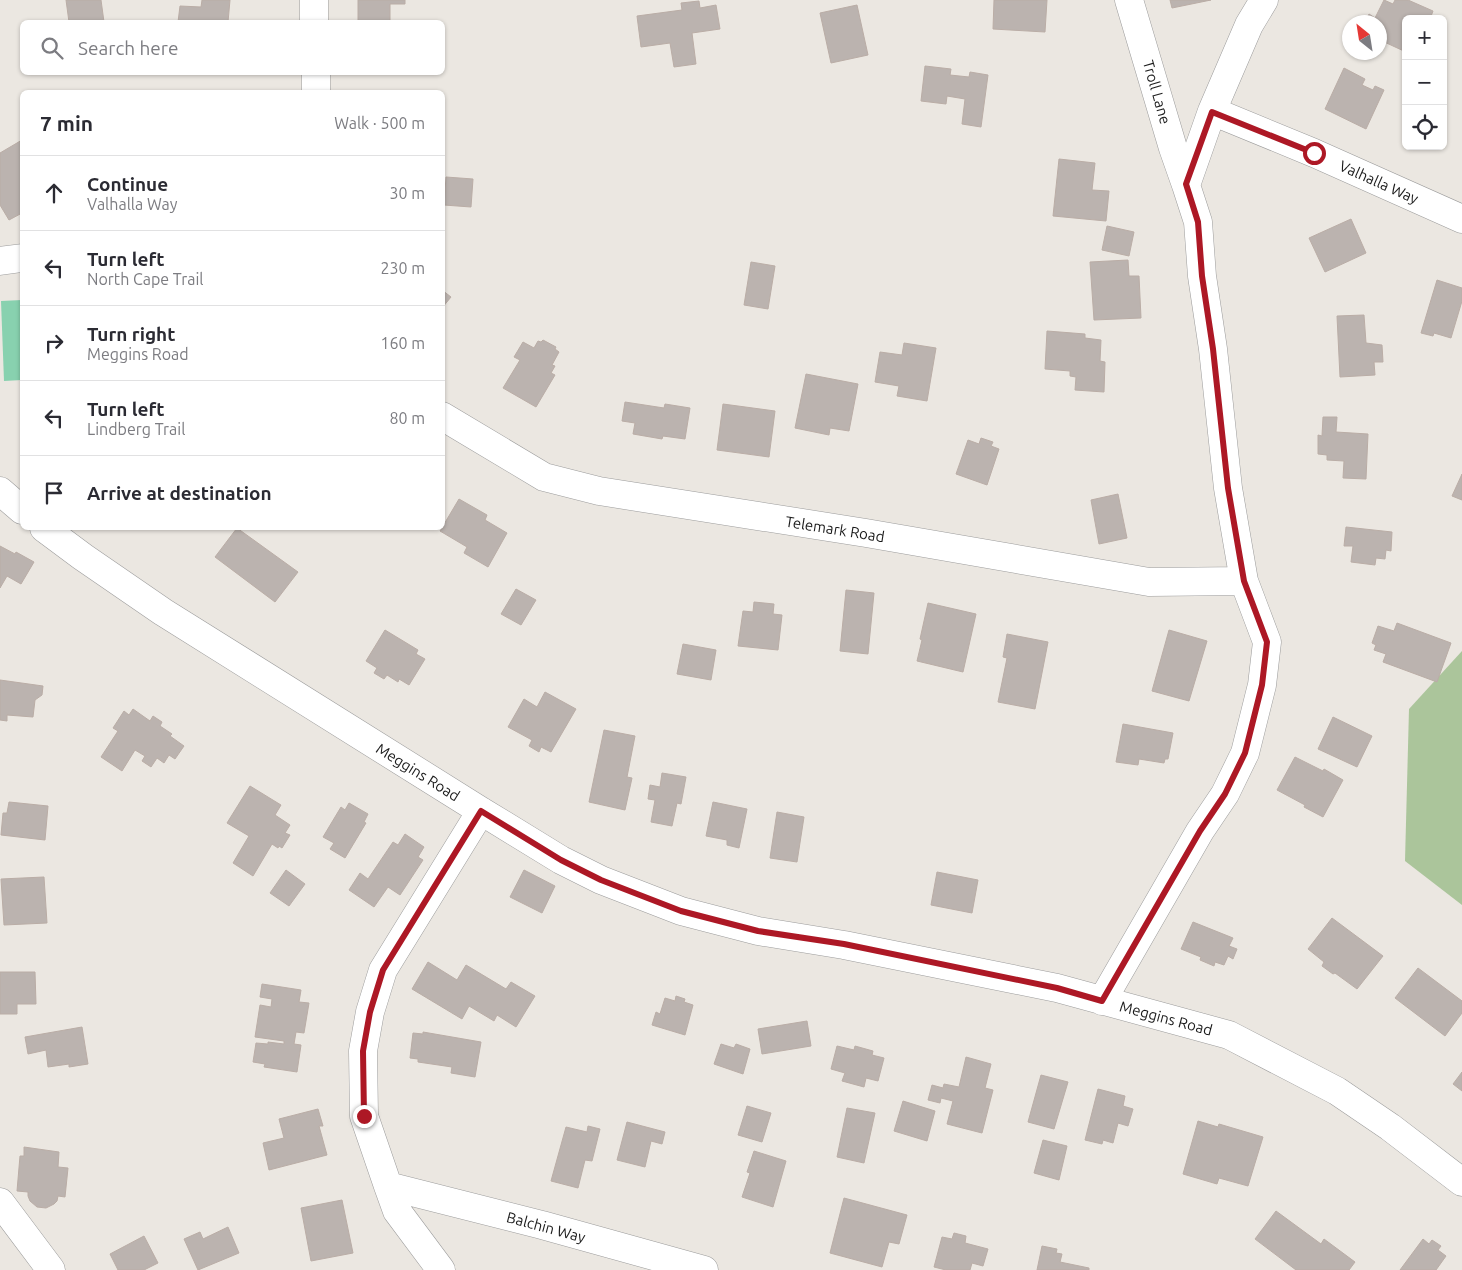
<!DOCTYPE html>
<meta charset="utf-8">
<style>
:root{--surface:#fff;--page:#f7f7f7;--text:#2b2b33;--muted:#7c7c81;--line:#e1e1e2}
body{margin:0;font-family:Ubuntu,sans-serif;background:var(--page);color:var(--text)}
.controls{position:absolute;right:15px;top:15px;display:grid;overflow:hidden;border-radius:8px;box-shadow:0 1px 4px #0004}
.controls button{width:45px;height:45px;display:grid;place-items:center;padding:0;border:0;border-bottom:1px solid var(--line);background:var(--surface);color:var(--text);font:25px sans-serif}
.compass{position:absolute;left:1342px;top:15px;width:45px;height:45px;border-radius:50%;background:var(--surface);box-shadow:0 1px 4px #0004;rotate:330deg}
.stop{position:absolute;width:15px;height:15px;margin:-11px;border:4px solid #ad1825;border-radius:50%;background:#fff}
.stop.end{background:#ad1825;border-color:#fff;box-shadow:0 1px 5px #0008}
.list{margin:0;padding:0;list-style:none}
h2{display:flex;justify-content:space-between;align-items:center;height:65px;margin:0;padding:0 20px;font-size:21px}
h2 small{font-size:16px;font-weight:400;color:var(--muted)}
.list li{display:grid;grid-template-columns:32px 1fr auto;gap:15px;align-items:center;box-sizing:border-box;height:75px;padding:0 20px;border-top:1px solid var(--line)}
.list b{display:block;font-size:19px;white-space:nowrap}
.list p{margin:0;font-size:16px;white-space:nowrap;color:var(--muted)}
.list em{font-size:16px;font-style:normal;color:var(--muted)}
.icon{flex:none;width:28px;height:28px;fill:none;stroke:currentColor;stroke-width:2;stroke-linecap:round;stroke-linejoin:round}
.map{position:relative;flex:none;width:1462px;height:1270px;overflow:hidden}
.search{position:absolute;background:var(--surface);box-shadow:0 1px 4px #0004;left:20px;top:20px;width:425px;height:55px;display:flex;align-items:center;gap:12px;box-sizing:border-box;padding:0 18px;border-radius:8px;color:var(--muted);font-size:19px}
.panel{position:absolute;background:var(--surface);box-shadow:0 1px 4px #0004;left:20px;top:90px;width:425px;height:440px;border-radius:8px}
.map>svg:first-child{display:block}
.forest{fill:#abc59b}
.pitch{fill:#88d1af}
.building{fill:#bbb3af;stroke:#baada6}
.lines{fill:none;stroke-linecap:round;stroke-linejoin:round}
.minor-casing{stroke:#9c9c9c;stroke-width:29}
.minor{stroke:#fff;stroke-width:28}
.route{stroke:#ad1825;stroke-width:6}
.labels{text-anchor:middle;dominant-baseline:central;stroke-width:5;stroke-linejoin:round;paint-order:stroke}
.street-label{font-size:15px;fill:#1b1b1b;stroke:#fff}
</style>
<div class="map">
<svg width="1462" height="1270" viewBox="0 0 1462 1270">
<rect width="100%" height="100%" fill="#ebe7e1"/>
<path class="forest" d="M1462 651V905L1405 861 1409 709Z"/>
<path class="pitch" d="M22 300V380L4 381 1 301Z"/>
<path class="building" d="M66 0H101L104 22H69Z
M202 0H230L228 22H178L180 6 201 7Z
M358 0H405V4H390V21H358Z
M994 0H1047L1045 32 993 29Z
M1170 0H1211L1172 8Z
M1384 0 1393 4 1395 0H1408L1433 11 1430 19H1406V52L1380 40V22H1365L1369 14 1375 18Z
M699 1 700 8 716 5 720 29 692 33 696 64 674 67 670 43 641 47 637 16 682 10 681 3Z
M857 5 868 55 831 63 820 13Z
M925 66 951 69 950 75 969 77 970 72 988 75 981 127 962 124 965 99 947 96 946 104 921 101Z
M1344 68 1365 79 1362 85 1373 90 1375 86 1384 90 1366 129 1325 109Z
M22 140V213L9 220 0 205V153Z
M1059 159 1095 163 1092 190 1109 191 1106 221 1053 216Z
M446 177 473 179 471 207 444 205Z
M1351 219 1366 253 1325 272 1309 238Z
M1107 226 1134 232 1129 256 1102 250Z
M1128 260 1129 276H1139L1141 318 1094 320 1090 262Z
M751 262 775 266 768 309 744 305Z
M1437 280 1462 288V301L1451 338 1434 333 1433 336 1421 333Z
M442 290 451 297 442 308Z
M1364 315 1366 343 1382 345 1383 362H1374L1375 375 1340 377 1337 316Z
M1047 331 1085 334V338L1101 340 1100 361 1105 362 1104 392 1075 390 1076 377 1070 376V371L1045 369Z
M543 340 556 347 555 349 559 352 552 365 555 366 551 373 555 375 536 407 503 388 520 360 514 357 523 342 534 348 538 341 541 342Z
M904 343 936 348 927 401 897 396 899 386 875 382 880 352 902 355Z
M806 374 858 384 849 431 830 428 829 435 795 428Z
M625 402 664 408 665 404 690 408 685 439 663 436 662 439 633 434 635 423 622 421Z
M723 404 775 411 769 457 717 450Z
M1323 417H1337L1336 432 1368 434 1366 479 1343 478 1344 461 1327 460V455L1318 454V435L1322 436Z
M981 438 993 442 991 446 999 449 987 485 956 474 968 440 979 444Z
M1462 474V500L1452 496Z
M1118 494 1127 538 1099 544 1091 500Z
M459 499 487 515 485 520 507 533 488 567 464 553 467 547 440 531Z
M1346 527 1392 532 1391 551 1386 550 1385 559 1376 558 1375 565 1351 562 1353 546H1344Z
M237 528 298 572 275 602 215 557Z
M0 546 15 554 16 552 34 562 21 584 7 576 0 588Z
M516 589 536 600 521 625 501 614Z
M846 590 874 593 868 654 840 651Z
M754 602 774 604 773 614 782 615 778 650 738 646 743 611 753 612Z
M928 603 976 614 963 672 917 661 922 640 920 639Z
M1397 623 1451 643 1437 682 1383 662 1386 654 1374 650 1376 645 1372 643 1378 626 1394 631Z
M385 630 418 650 416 654 425 659 409 685 399 679 398 682 387 675 384 679 374 673 377 668 366 661Z
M1169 630 1207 641 1189 701 1152 691Z
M1007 634 1048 642 1035 709 998 702 1007 658 1003 657Z
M683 644 716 650 711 680 677 674Z
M0 680 43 686 42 695 35 700 33 717 7 715V721L0 720Z
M545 692 576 709 551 752 541 747 539 752 529 746 532 740 508 727 524 699 537 707Z
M133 709 150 721 153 716 162 722 160 726 172 734 170 736 184 746 175 759 169 755 164 763 157 758 151 767 142 761 145 756 135 750 122 771 101 757 118 731 113 728 124 711 129 715Z
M1333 717 1372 736 1357 767 1318 749Z
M1123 724 1173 733 1168 759H1165L1164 763 1139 759 1138 765 1116 762Z
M604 730 635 736 627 777 632 778 625 810 589 802Z
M1295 757 1323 771 1324 769 1343 780 1323 817 1304 807 1305 805 1277 790Z
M662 773 686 777 681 804 677 803 672 826 651 822 655 800 648 799 650 785 660 787Z
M250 786 281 805 275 815 290 825 285 833 290 835 282 848 279 846 278 848 272 844 253 876 233 863 249 836 227 823Z
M9 802 48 806 45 840 1 835 3 813H7Z
M713 802 747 809 739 848 727 845V840L706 836Z
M349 803 368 814 364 822 366 823 345 858 330 849 334 843 323 837 341 807 345 810Z
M777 812 804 817 797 862 770 858Z
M405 834 424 847 418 857 423 860 400 895 388 887 374 907 349 890 360 873 368 879 393 842 398 845Z
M286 870 305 884 289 906 270 893Z
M524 870 555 886 542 913 510 897Z
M937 872 978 880 972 913 931 905Z
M44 877 47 923 4 925 1 879Z
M1332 918 1383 956 1357 989 1335 973 1333 974 1322 966 1324 962 1308 949Z
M1193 922 1233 938 1229 946 1237 949 1233 959 1228 956 1224 965 1215 962 1214 966 1200 960 1201 957 1181 949Z
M428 962 457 980 466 965 506 989 511 982 535 996 516 1027 497 1015 494 1021 469 1006 462 1019 412 989Z
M1418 968 1462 1001V1013L1445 1036 1395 998Z
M0 972H35L36 1004H17V1014H0Z
M262 984 301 990 299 1002 309 1003 304 1033 296 1032 294 1044 301 1045 297 1072 264 1067 265 1064 253 1062 256 1043 268 1044V1042L284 1044V1041L255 1037 260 1005 271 1007 272 999 260 997Z
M676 996 685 999 684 1002 693 1005 685 1035 652 1025 656 1012 660 1014 665 998 675 1001Z
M807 1021 811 1046 762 1054 758 1029Z
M82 1027 88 1064 69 1067V1064L48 1067 46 1050 28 1054 25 1037Z
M423 1032 481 1042 475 1077 451 1073 452 1067 418 1062V1059L410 1058 413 1033 423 1034Z
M721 1044 734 1048 736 1044 750 1049 743 1074 714 1064Z
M837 1046 854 1050 855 1046 873 1051 872 1055 884 1058 878 1081 866 1078 864 1087 842 1081 845 1073 831 1069Z
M966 1057 991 1064 985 1088 993 1090 982 1133 947 1124 953 1101 941 1098 940 1103 928 1100 932 1085 943 1088 944 1084 959 1087Z
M1462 1072V1091L1453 1084Z
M1041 1075 1068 1082 1054 1129 1028 1122Z
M1098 1089 1125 1096 1123 1106 1133 1109 1128 1126 1118 1123 1113 1143 1103 1140 1102 1144 1085 1140Z
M903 1101 935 1111 927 1141 894 1131Z
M747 1106 771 1113 762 1142 738 1135Z
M847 1108 875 1113 864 1163 837 1157Z
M318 1109 323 1126H319L327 1155 269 1170 263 1143 284 1138 279 1119Z
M1198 1121 1218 1127 1219 1124 1263 1137 1248 1186 1219 1178 1217 1184 1183 1174Z
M627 1122 665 1132 662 1144 651 1141 645 1167 617 1160Z
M588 1126 600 1129 592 1161 585 1160 578 1188 551 1181 566 1127 587 1132Z
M1043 1140 1067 1146 1059 1180 1034 1173Z
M24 1147 59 1152 58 1167 68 1168 65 1197 58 1196 57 1201 54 1204 46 1208 37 1207 30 1201 28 1196V1192L17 1191 20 1156H24Z
M754 1151 786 1161 773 1207 742 1197 750 1173 747 1172Z
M844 1198 907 1215 899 1244 889 1242 882 1267 830 1253Z
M342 1200 353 1253 311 1261 301 1208Z
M1276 1211 1321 1244 1324 1239 1355 1262 1349 1270H1296L1255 1239Z
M228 1227 239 1253 198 1270 184 1239 200 1232 203 1239Z
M954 1233 966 1236 965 1243 988 1249 983 1266 972 1263 970 1270H946L934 1267 942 1237 952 1239Z
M144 1236 158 1263 144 1270H118L110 1254Z
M1423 1239 1429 1244 1432 1240 1441 1246 1438 1250 1446 1256 1436 1270H1400Z
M1042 1246 1057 1249 1056 1253 1062 1254 1060 1262 1089 1268V1270H1037Z"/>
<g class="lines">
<defs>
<path id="minor" d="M314 0V22
M1129 0 1173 148 1186 185
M316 72V92
M1212 111 1314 153 1462 219
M0 261 22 258
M442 416 544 477 599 491 866 533 1149 582 1244 581
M0 491 22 510
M44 528 83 557 163 612 481 811 561 860 601 880 681 911 758 931 844 945 1057 988 1229 1035 1337 1091 1390 1127 1462 1182
M1102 1001 1200 831 1225 794 1245 753 1262 685 1267 642 1244 581 1228 488 1213 349 1202 276 1198 222 1186 185 1212 111 1249 25 1264 0
M388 1186 542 1225 704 1270
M0 1202 51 1270
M441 1270 397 1211 388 1186 364 1116 363 1051 370 1012 383 970 481 811"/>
</defs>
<use href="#minor" class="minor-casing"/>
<use href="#minor" class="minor"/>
</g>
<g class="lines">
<path class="route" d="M364 1116 363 1051 370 1012 383 970 481 811 561 860 601 880 681 911 758 931 844 944 1057 988 1102 1001 1200 831 1225 794 1245 753 1262 685 1267 642 1244 581 1228 488 1213 349 1202 276 1198 222 1186 184 1212 112 1314 153"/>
</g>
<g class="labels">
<g class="street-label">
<text transform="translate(1157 92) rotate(74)">Troll Lane</text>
<text transform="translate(1379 182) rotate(24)">Valhalla Way</text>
<text transform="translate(835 529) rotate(9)">Telemark Road</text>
<text transform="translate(418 772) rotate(32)">Meggins Road</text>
<text transform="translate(1166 1018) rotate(15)">Meggins Road</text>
<text transform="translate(546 1227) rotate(15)">Balchin Way</text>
</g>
</g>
</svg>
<div class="controls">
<button>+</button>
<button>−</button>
<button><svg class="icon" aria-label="locate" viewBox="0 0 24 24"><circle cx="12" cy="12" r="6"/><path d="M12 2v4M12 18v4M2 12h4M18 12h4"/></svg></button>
</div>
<svg class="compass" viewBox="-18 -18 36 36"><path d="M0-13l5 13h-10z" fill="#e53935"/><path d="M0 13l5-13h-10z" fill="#7c7c81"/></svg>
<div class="stop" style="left:1314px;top:153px"></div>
<div class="stop end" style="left:364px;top:1116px"></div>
<div class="search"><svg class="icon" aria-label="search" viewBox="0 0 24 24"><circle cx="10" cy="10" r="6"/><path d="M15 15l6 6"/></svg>Search here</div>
<section class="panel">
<h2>7 min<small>Walk · 500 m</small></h2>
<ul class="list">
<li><svg class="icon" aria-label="ahead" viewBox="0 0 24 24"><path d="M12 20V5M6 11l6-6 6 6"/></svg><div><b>Continue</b><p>Valhalla Way</p></div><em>30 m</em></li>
<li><svg class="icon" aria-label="left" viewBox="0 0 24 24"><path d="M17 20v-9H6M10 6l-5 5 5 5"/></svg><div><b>Turn left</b><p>North Cape Trail</p></div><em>230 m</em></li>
<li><svg class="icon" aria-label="right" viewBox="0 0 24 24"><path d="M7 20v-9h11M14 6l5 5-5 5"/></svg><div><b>Turn right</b><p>Meggins Road</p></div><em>160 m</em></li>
<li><svg class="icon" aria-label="left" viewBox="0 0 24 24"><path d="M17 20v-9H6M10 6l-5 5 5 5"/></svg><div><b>Turn left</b><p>Lindberg Trail</p></div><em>80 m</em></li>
<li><svg class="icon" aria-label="arrive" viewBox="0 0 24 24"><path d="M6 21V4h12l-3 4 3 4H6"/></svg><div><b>Arrive at destination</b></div></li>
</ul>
</section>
</div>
